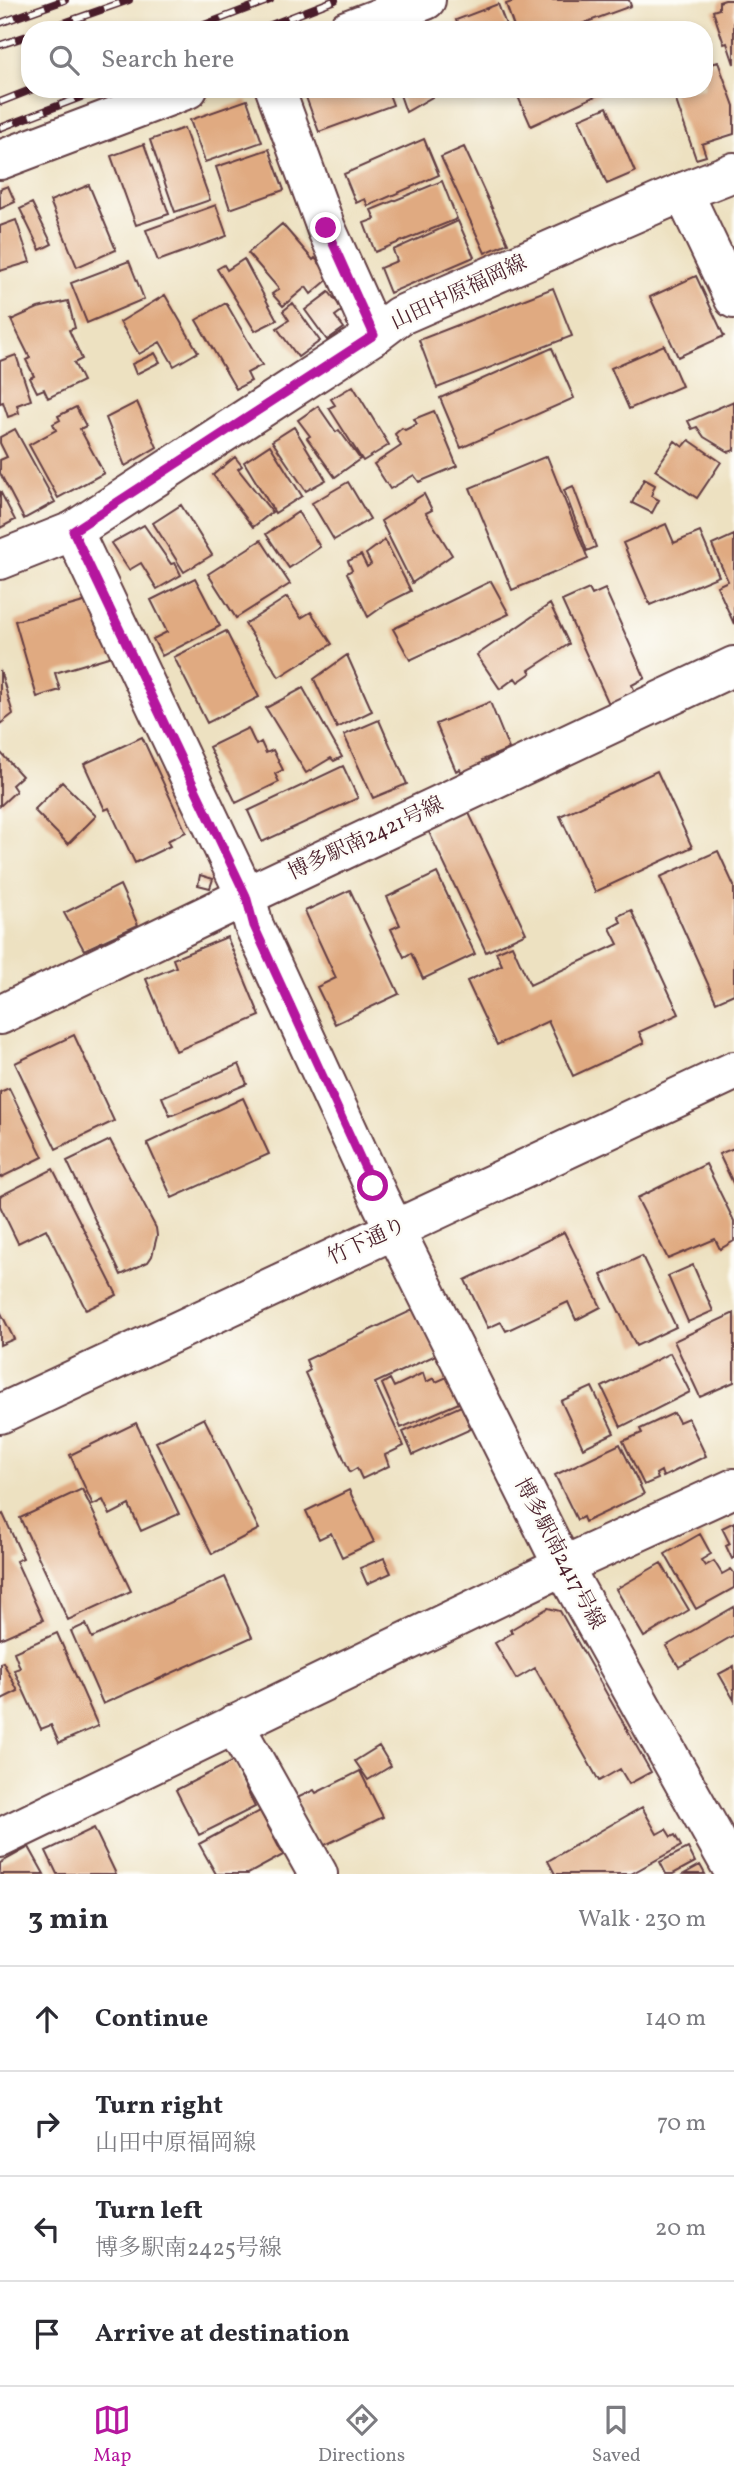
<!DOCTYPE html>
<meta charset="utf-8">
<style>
:root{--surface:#fff;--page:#f2f2f3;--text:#2b2b33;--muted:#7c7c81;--line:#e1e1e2;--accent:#b5179e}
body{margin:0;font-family:Vollkorn,"Noto Serif JP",serif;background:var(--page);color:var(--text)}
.stop{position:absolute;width:21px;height:21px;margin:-16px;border:5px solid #b5179e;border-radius:50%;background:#fff}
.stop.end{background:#b5179e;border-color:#fff;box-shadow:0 2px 7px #0008}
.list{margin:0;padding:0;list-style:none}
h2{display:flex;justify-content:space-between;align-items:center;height:91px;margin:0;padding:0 28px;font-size:30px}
h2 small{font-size:23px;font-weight:400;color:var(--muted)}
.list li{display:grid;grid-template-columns:46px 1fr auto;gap:21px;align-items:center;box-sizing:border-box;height:105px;padding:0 28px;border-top:2px solid var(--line)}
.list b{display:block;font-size:26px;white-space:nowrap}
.list p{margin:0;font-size:23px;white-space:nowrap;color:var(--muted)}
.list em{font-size:23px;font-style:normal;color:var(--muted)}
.icon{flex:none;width:38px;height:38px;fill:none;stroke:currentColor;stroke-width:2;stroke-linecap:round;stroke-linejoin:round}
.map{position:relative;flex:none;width:734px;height:1874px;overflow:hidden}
.search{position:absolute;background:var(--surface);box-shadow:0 4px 10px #0003;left:21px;right:21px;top:21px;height:77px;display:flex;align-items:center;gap:18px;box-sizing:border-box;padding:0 24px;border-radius:28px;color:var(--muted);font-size:26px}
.sheet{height:511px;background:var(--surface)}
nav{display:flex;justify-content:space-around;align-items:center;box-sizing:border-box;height:98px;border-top:2px solid var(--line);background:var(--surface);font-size:19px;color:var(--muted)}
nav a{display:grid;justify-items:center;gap:4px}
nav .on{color:var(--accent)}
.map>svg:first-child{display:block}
.building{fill:#e0aa81}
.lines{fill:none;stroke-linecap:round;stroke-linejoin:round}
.minor-casing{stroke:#623c42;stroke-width:42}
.major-casing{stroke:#623c42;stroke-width:42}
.minor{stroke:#fff;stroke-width:38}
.major{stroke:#fff;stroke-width:38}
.rail-casing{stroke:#4a1f2b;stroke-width:8}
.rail{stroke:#fdfcf7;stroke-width:5;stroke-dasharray:16;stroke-linecap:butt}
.route{stroke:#b5179e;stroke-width:9}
.labels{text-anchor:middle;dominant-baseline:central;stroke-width:5;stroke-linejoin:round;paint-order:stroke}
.street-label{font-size:21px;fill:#4a1f2b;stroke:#fdfcf7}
</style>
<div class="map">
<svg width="734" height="1874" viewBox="0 0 734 1874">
<rect width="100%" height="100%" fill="#fdfcf7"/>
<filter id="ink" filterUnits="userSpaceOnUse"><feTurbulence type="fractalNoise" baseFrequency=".0143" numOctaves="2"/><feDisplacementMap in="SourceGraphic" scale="14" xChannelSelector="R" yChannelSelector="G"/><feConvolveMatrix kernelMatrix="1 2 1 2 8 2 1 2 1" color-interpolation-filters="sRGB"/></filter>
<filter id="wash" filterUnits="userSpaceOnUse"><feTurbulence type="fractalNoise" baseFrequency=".00686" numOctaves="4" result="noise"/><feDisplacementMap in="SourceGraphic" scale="28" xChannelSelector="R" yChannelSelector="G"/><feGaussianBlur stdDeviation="1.57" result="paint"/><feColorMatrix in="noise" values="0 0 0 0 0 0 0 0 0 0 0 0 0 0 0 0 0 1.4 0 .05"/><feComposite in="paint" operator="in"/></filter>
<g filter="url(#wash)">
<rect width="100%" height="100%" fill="#ede1c1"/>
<g id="blocks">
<path class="building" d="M517 0H629L631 6 565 30H515L506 4Z
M725 0H734V64L727 43 724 44 713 11 719 9V2Z
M498 4 508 30H460L456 20Z
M668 22 670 30H658L657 25Z
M708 51 712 64 718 62 734 106V134L702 144 706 156 696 159 672 89H704V52Z
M303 89H387L393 105 319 132Z
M398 89H446L406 112Z
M521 89H600L602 93 531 126 516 92Z
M247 100 262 142 205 162 190 120Z
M607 107 635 172 607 184 579 119Z
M184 128 210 200 175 212 150 140Z
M424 139 439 175 368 206 365 199 356 203 344 174Z
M144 144 169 214 136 225 111 156Z
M464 147 508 243 485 253 441 157Z
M269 149 284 190 230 209 216 167Z
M442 181 457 219 375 252 364 223 375 219 371 210Z
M89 185 116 250 77 267 50 201Z
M8 186 15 202 0 209V189Z
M32 203 52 244 40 250 20 209Z
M216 205 227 236 158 261 146 230Z
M16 220 30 262 0 271V226Z
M458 221 474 257 390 293 380 268 397 261 393 250Z
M282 224 313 260 315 258 331 277 311 294 306 287 283 306 272 294 279 289 248 253Z
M244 259 277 320 255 331 217 269 224 265 227 270Z
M129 261 144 299 87 323 71 283Z
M696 276 724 336 678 357 650 297Z
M553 288 572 336 437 388 419 340Z
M329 292 343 310 335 316 344 328 327 340 305 310Z
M165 295 198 352 174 366 160 342 139 354 120 322Z
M68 301 75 328 69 330 82 359 74 363 83 381 48 398 44 389 37 392 30 378 34 376 26 360 30 358 11 320 38 308Z
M226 303 262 365 247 373 251 381 236 389 196 320Z
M293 303 320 341 298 357 277 328 289 320 283 311Z
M664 345 682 386 629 409 611 368Z
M552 348 574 398 461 448 440 398Z
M155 353 160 362 136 374 132 364Z
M16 355 31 400 17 405 19 413 8 417 3 402 0 403V361Z
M353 386 389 445 363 461 329 408 335 405 331 399Z
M734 401V450L729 452 704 437 697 427 692 429 688 421Z
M137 402 157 447 125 466 106 418Z
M318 406 336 432 339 430 360 459 335 477 307 438 310 436 298 420Z
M76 407 86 426 80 429 104 473 58 498 29 445 56 430 53 424 60 420 58 416Z
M434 411 457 466 419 482 414 475 390 489 374 464 401 446 395 434 402 428 405 430 417 424 414 419Z
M294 427 326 480 306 491 272 441Z
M15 429 55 502 24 519 0 473V460L7 457 0 443V437Z
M689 440 721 462 697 498 655 470 675 441 683 447Z
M270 445 302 496 275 513 244 462Z
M547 456 588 559 512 590 470 488Z
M235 457 242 466 238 469 272 512 253 527 213 475Z
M644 479 655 485 651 496 659 500 652 513 632 503Z
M348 482 370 519 334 540 312 503Z
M573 486 596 547 587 551 564 490Z
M0 491 15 520 0 528Z
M424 494 432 510 426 513 452 555 412 583 381 521Z
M181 505 212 555 184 572 153 523Z
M298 512 320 547 289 568 266 534Z
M666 524 674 543 700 532 719 576 650 605 623 543Z
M144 525 171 564 175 563 181 575 157 589 141 563 129 570 111 543Z
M734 535V624L717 586 728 581 712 545Z
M261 540 290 584 236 618 208 574Z
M385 540 411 591 389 602 368 617 347 573 352 570 348 561 361 555 367 567 371 564 366 554Z
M195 578 220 626 162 656 153 639 167 632 151 600Z
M491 581 509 614 410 660 393 629Z
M589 589 592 595 605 589 645 678 632 685 635 692 609 704 562 601Z
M287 597 301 618 311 612 332 644 279 677 245 624Z
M98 598 115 655 55 673 60 690 37 697 15 621Z
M550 604 569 644 529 670 531 673 518 682 515 678 500 689 477 655Z
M226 631 259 697 207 723 174 657Z
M347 655 372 711 337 728 314 679Z
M0 670 13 714 0 724Z
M303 688 342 757 334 761 331 758 306 773 266 708Z
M490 702 509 749 482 760 485 768 464 777 460 769 456 771 436 724Z
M379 720 407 784 373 798 344 735Z
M248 728 256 745 261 742 266 753 273 750 283 770 275 774 279 782 236 803 209 747Z
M142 737 186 832 167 841 170 846 135 863 109 808 105 810 84 764Z
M0 752 22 776 12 785 16 791 0 806Z
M343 766 358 798 262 842 248 811Z
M657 771 692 847 595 892 560 816Z
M62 782 96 816 68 844 34 810Z
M468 811 526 933 486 952 428 830Z
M718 851 734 886V994L716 1002 660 877Z
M437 873 475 954 423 979 411 953 404 957 391 929 400 925 387 897Z
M200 875 213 879 210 888 198 885Z
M120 885 138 925 84 950 64 913Z
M350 890 399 994 335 1024 317 987 336 978 305 911Z
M631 910 679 1014 639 1032 644 1043 573 1076 548 1021 497 1045 467 981 502 965 496 952 512 945 530 985 618 944 610 928 621 922 618 916Z
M227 937 260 1016 176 1051 146 979 176 967 173 959Z
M74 1035 114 1121 56 1149 15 1063Z
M239 1064 247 1084 170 1116 162 1097Z
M9 1088 43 1157 0 1178V1092Z
M243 1098 269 1154 172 1198 147 1143Z
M110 1140 156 1228 157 1236 152 1256 148 1262 121 1275 67 1161Z
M734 1148V1185L719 1154Z
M706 1164 734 1221V1241L720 1249 715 1239 668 1259 637 1198Z
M53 1169 117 1295 86 1310 46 1229 18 1243 0 1206V1196Z
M564 1232 601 1307 576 1320 568 1302 506 1331 501 1322 488 1328 465 1280Z
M642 1256 676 1327 636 1346 601 1275Z
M693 1265 713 1311 688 1322 668 1276Z
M415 1309 436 1355 375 1383 404 1446 385 1455 389 1466 362 1479 357 1468 350 1472 305 1373 310 1370 306 1360Z
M0 1311 14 1339 0 1345Z
M734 1313V1382L700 1397 674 1341Z
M670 1353 690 1392 621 1427 602 1387Z
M423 1373 426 1382 434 1378 436 1382 447 1377 459 1403 401 1428 382 1384 390 1379 394 1387Z
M592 1387 614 1433 583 1448 561 1401Z
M461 1406 471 1429 413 1455 403 1432Z
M674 1413 679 1422 688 1418 706 1456 663 1477 661 1471 656 1474 658 1479 644 1485 623 1441 642 1433 640 1429Z
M204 1418 259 1529 212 1554 156 1442Z
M136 1423 179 1514 141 1531 129 1505 110 1515 103 1500 93 1505 70 1455Z
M620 1444 644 1494 585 1522 583 1517 577 1520 555 1475Z
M82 1489 131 1591 68 1620 20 1518Z
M349 1490 374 1542 342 1557 331 1533 319 1539 306 1511Z
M3 1514 23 1558 16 1561 43 1620 0 1639V1516Z
M734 1522V1558L732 1559 726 1546 730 1544 722 1528Z
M700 1534 711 1554 701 1560 705 1566 714 1561 722 1574 731 1569 734 1573V1588L696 1609 665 1554Z
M384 1558 391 1573 367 1584 360 1568Z
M661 1563 689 1610 644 1637 616 1589Z
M225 1577 252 1637 103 1704 71 1631 86 1624 92 1638Z
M734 1607V1635L679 1667 666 1646Z
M548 1608 560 1611 651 1772 629 1784 620 1769 599 1781 535 1668 516 1679 495 1643 512 1633 510 1630Z
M57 1633 98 1726 59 1743 51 1725 41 1729 14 1670 20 1668 14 1652Z
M3 1662 18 1691 0 1700V1663Z
M734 1666V1700L719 1674Z
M379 1746 391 1766 368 1780 355 1761Z
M233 1761 255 1807 199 1835 176 1790Z
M360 1771 383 1817 321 1847 297 1798 314 1790 316 1793Z
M642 1807 657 1834 666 1829 671 1837 675 1835 681 1846 631 1874H555L548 1861Z
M260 1811 283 1855 248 1874H216L199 1844Z
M94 1828 116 1874H57L46 1851Z
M29 1847 44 1874H0V1863Z
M688 1848 695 1862 673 1874H666L660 1862Z
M700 1865 705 1874H684Z"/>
</g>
</g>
<g filter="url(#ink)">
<use href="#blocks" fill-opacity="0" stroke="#623c42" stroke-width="2"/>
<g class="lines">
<defs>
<path id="minor" d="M347 30 426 0
M275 89 326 228 374 335
M0 160 188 89
M683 192 734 172
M73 531 246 896 254 926 379 1198 563 1566 734 1872
M0 1015 246 896 734 666
M0 1414 734 1071
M234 1724 318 1874
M0 1838 563 1566 734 1488"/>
<path id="major" d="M0 560 73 531 374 335 399 316 683 192 734 299"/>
</defs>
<use href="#minor" class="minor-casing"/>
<use href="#major" class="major-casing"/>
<use href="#minor" class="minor"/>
<use href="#major" class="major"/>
<defs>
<path id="rail" d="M0 23 65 0
M44 30 129 0
M191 30 270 0
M258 30 335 0
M0 45 30 35
M0 102 33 89
M0 128 102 89"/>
</defs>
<use href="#rail" class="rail-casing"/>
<use href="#rail" class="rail"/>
</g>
</g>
<g class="lines" filter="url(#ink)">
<path class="route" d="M326 228 374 335 73 531 246 896 254 926 373 1186"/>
</g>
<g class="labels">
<g class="street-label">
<text transform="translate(459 293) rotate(-25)">山田中原福岡線</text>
<text transform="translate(366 839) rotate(-25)">博多駅南2421号線</text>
<text transform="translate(367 1242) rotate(-25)">竹下通り</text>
<text transform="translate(559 1554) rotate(62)">博多駅南2417号線</text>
</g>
</g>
</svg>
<div class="stop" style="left:373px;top:1186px"></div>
<div class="stop end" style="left:326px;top:228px"></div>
<div class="search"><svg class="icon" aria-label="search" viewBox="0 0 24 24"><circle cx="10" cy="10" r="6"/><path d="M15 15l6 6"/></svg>Search here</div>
</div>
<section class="sheet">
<h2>3 min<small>Walk · 230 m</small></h2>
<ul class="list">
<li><svg class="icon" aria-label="ahead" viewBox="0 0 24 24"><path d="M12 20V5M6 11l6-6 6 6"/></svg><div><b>Continue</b></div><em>140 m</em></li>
<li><svg class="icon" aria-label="right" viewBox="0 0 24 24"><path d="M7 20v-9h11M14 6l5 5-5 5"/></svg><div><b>Turn right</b><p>山田中原福岡線</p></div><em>70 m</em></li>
<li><svg class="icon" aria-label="left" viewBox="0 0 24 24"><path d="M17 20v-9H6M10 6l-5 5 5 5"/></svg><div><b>Turn left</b><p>博多駅南2425号線</p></div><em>20 m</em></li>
<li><svg class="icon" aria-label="arrive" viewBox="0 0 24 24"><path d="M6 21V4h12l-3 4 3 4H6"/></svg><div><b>Arrive at destination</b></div></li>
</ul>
</section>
<nav>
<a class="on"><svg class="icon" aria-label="map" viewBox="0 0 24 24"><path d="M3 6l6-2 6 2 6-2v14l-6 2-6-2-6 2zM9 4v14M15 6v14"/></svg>Map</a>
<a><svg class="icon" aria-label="directions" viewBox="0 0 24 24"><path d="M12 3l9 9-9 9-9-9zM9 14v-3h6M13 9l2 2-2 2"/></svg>Directions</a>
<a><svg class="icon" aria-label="saved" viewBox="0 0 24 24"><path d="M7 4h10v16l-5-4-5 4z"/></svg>Saved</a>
</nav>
